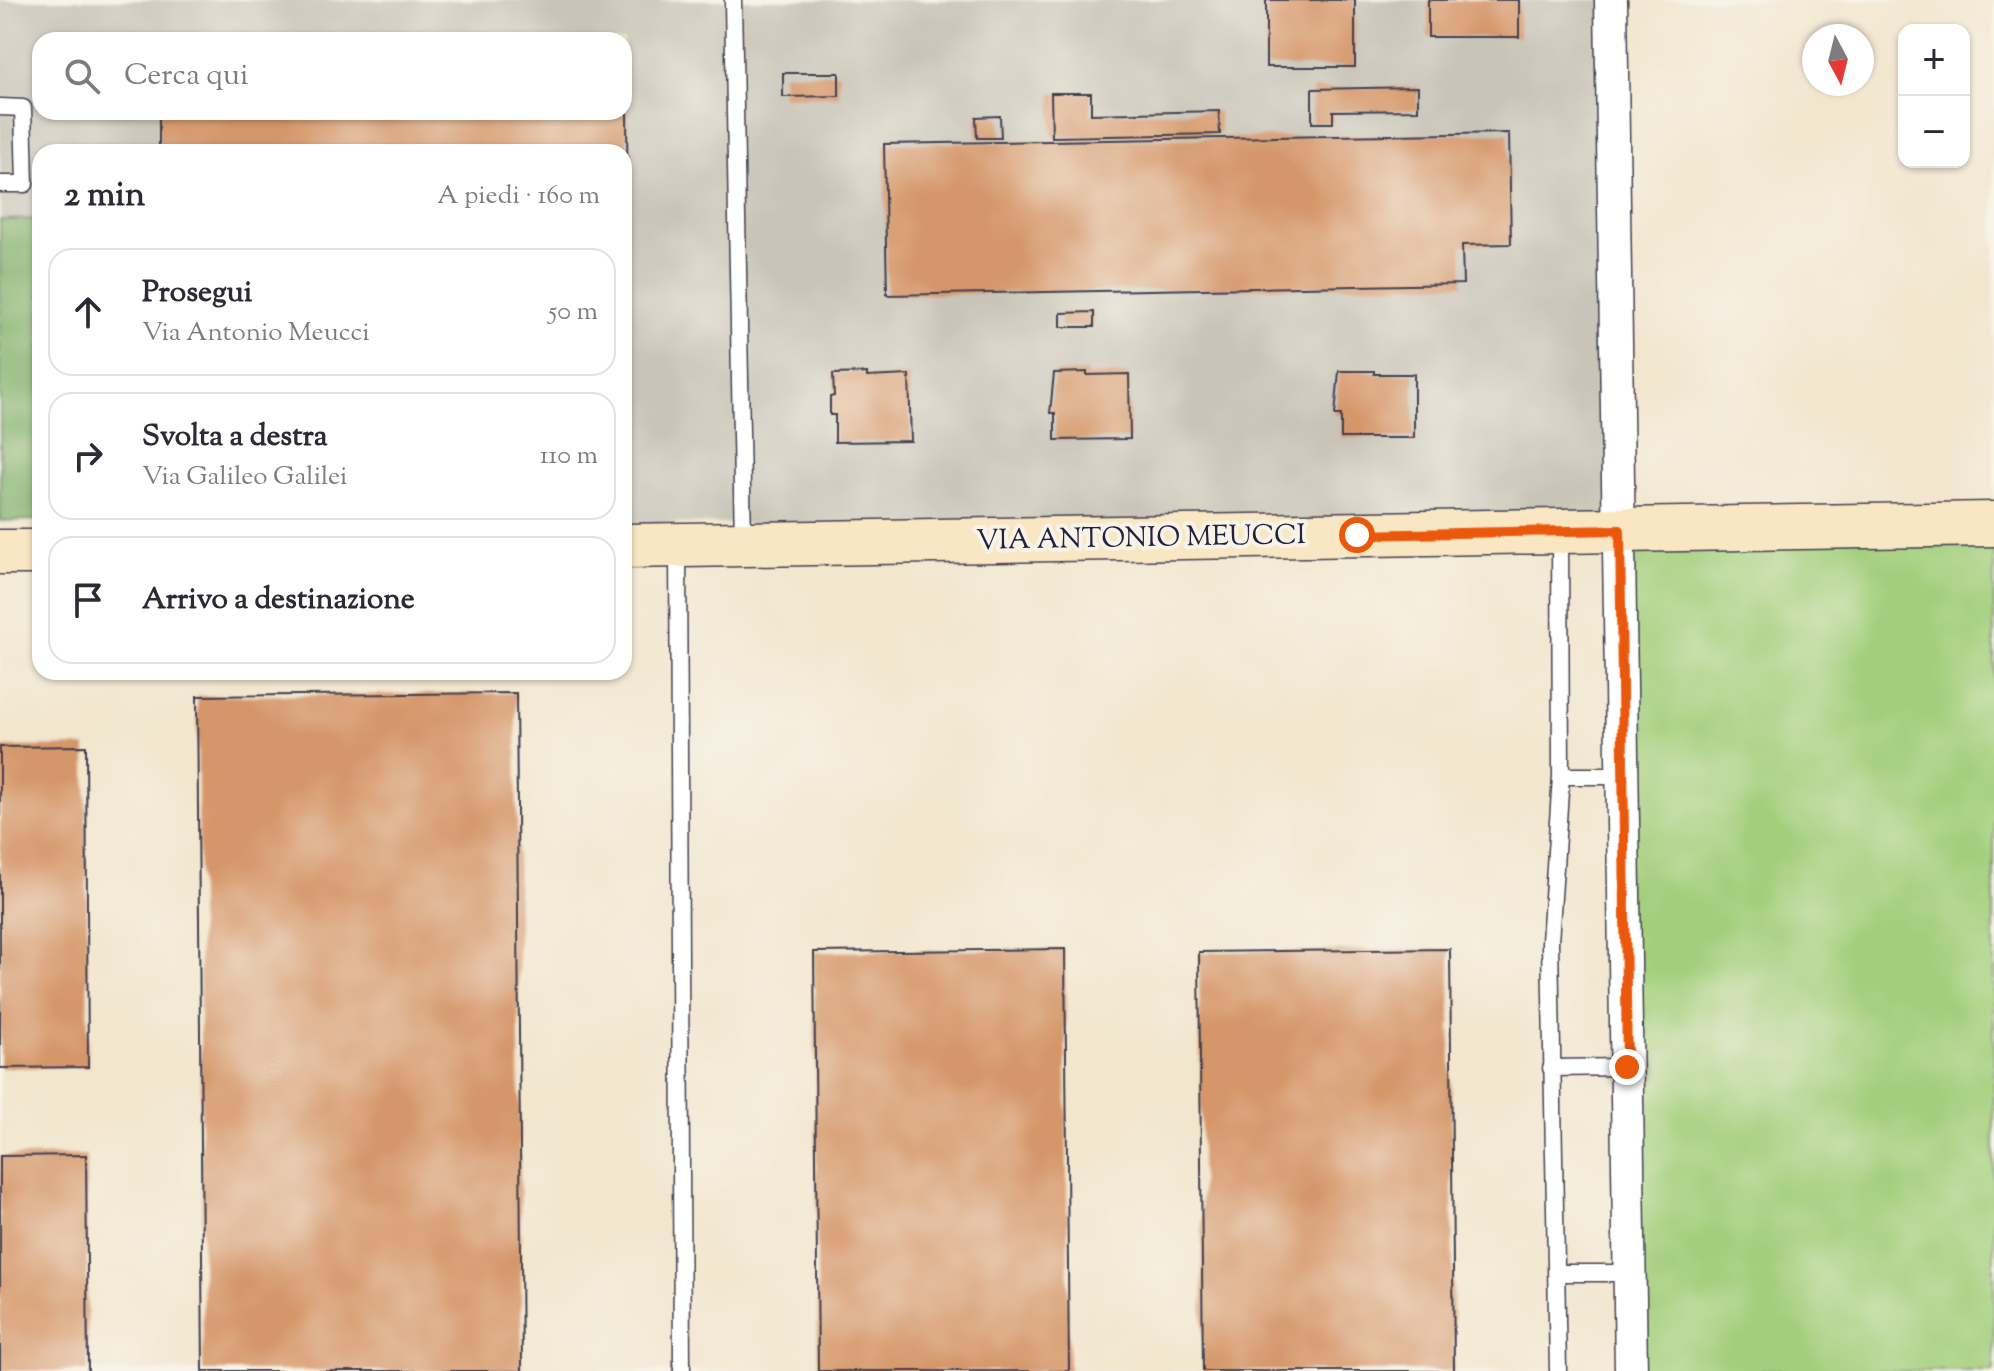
<!DOCTYPE html>
<html lang="it">
<meta charset="utf-8">
<style>
:root{--surface:#fff;--page:#f7f7f7;--text:#2b2b33;--muted:#7c7c81;--line:#e1e1e2}
body{margin:0;font-family:"Sorts Mill Goudy",serif;background:var(--page);color:var(--text)}
.controls{position:absolute;right:24px;top:24px;display:grid;overflow:hidden;border-radius:16px;box-shadow:0 2px 6px #0004}
.controls button{width:72px;height:72px;display:grid;place-items:center;padding:0;border:0;border-bottom:2px solid var(--line);background:var(--surface);color:var(--text);font:40px sans-serif}
.compass{position:absolute;left:1802px;top:24px;width:72px;height:72px;border-radius:50%;background:var(--surface);box-shadow:0 2px 6px #0004;rotate:173deg}
.stop{position:absolute;width:24px;height:24px;margin:-18px;border:6px solid #ea580c;border-radius:50%;background:#fff}
.stop.end{background:#ea580c;border-color:#fff;box-shadow:0 2px 8px #0008}
.list{margin:0;padding:0;list-style:none}
h2{display:flex;justify-content:space-between;align-items:center;height:104px;margin:0;padding:0 32px;font-size:34px}
h2 small{font-size:26px;font-weight:400;color:var(--muted)}
.list li{display:grid;grid-template-columns:52px 1fr auto;gap:24px;align-items:center;box-sizing:border-box;height:128px;margin:0 16px 16px;padding:0 16px;border:2px solid var(--line);border-radius:24px}
.list b{display:block;font-size:30px;white-space:nowrap}
.list p{margin:0;font-size:26px;white-space:nowrap;color:var(--muted)}
.list em{font-size:26px;font-style:normal;color:var(--muted)}
.icon{flex:none;width:44px;height:44px;fill:none;stroke:currentColor;stroke-width:2;stroke-linecap:round;stroke-linejoin:round}
.map{position:relative;flex:none;width:1994px;height:1371px;overflow:hidden}
.search{position:absolute;background:var(--surface);box-shadow:0 2px 6px #0004;left:32px;top:32px;width:600px;height:88px;display:flex;align-items:center;gap:20px;box-sizing:border-box;padding:0 28px;border-radius:24px;color:var(--muted);font-size:30px}
.panel{position:absolute;background:var(--surface);box-shadow:0 2px 6px #0004;left:32px;top:144px;width:600px;height:536px;border-radius:24px}
.map>svg:first-child{display:block}
.industrial{fill:#c8c4b8;fill-rule:evenodd}
.green{fill:#a3cf7c;stroke:#62785c;stroke-width:2}
.forest{fill:#82b26c;stroke:#526a54;stroke-width:2}
.building{fill:#d59669}
.lines{fill:none;stroke-linecap:round;stroke-linejoin:round}
.lane-casing{stroke:#413f51;stroke-width:19}
.street-casing{stroke:#413f51;stroke-width:35}
.secondary-casing{stroke:#413f51;stroke-width:47}
.lane{stroke:#fff;stroke-width:16}
.street{stroke:#fff;stroke-width:32}
.secondary{stroke:#f9e7c3;stroke-width:44}
.route{stroke:#ea580c;stroke-width:10}
.labels{text-anchor:middle;dominant-baseline:central;stroke-width:8;stroke-linejoin:round;paint-order:stroke}
.street-label{font-size:28px;fill:#22223b;stroke:#f7f3e8}
</style>
<div class="map">
<svg width="1994" height="1371" viewBox="0 0 1994 1371">
<rect width="100%" height="100%" fill="#f7f3e8"/>
<filter id="ink" filterUnits="userSpaceOnUse"><feTurbulence type="fractalNoise" baseFrequency=".0125" numOctaves="2"/><feDisplacementMap in="SourceGraphic" scale="16" xChannelSelector="R" yChannelSelector="G"/><feConvolveMatrix kernelMatrix="1 2 1 2 8 2 1 2 1" color-interpolation-filters="sRGB"/></filter>
<filter id="wash" filterUnits="userSpaceOnUse"><feTurbulence type="fractalNoise" baseFrequency=".006" numOctaves="4" result="noise"/><feDisplacementMap in="SourceGraphic" scale="32" xChannelSelector="R" yChannelSelector="G"/><feGaussianBlur stdDeviation="1.8" result="paint"/><feColorMatrix in="noise" values="0 0 0 0 0 0 0 0 0 0 0 0 0 0 0 0 0 1.4 0 .05"/><feComposite in="paint" operator="in"/></filter>
<g filter="url(#wash)">
<rect width="100%" height="100%" fill="#f2e6ce"/>
<path class="industrial" d="M0 0H1611L1620 530 624 523V152H40V219L0 220ZM40 40H624V112H40Z"/>
<path class="green" d="M1994 524V1371H1631L1620 530Z"/>
<path class="forest" d="M40 219V520L0 521V220Z"/>
<g id="blocks">
<path class="building" d="M1266 0H1355V67H1266Z
M1428 0H1519V37H1428Z
M783 73H839V96L783 97Z
M1418 87V110L1333 111V123H1312V89Z
M1051 93H1091V114L1219 111 1220 134 1052 137Z
M624 107H627L628 257H624V152H159V112H624Z
M1000 116 1001 138H977L976 117Z
M1509 133 1511 244 1462 245 1463 284 887 295 884 144Z
M1094 312V327H1061V313Z
M1339 371H1374V374H1414V438H1341V415H1335Z
M1087 372V375L1129 374 1130 439 1055 440V413H1050L1054 373Z
M867 373V377L909 375 911 441 835 442V415H830V397L834 396 833 374Z
M516 693 522 1371H203L197 696Z
M86 746 88 1067 0 1068V747Z
M1065 949 1069 1371H818L814 952Z
M1450 949 1454 1371H1203L1199 952Z
M86 1155 88 1371H0V1156Z"/>
</g>
</g>
<g filter="url(#ink)">
<use href="#blocks" fill-opacity="0" stroke="#413f51" stroke-width="2"/>
<g class="lines">
<defs>
<path id="lane" d="M733 0 743 543
M0 107 23 108 25 184H0
M678 547 682 1371
M1561 776H1624
M1551 1068 1627 1067
M1556 1273H1630
M1558 1371 1550 942 1561 776 1560 533"/>
<path id="street" d="M1611 0 1631 1371"/>
<path id="secondary" d="M624 546 1994 524
M0 552H40"/>
</defs>
<use href="#lane" class="lane-casing"/>
<use href="#street" class="street-casing"/>
<use href="#secondary" class="secondary-casing"/>
<use href="#lane" class="lane"/>
<use href="#street" class="street"/>
<use href="#secondary" class="secondary"/>
</g>
</g>
<g class="lines" filter="url(#ink)">
<path class="route" d="M1357 535 1620 530 1627 1067"/>
</g>
<g class="labels">
<g class="street-label">
<text transform="translate(1141 539) rotate(-1)">VIA ANTONIO MEUCCI</text>
</g>
</g>
</svg>
<div class="controls">
<button>+</button>
<button>−</button>
</div>
<svg class="compass" viewBox="-18 -18 36 36"><path d="M0-13l5 13h-10z" fill="#e53935"/><path d="M0 13l5-13h-10z" fill="#7c7c81"/></svg>
<div class="stop" style="left:1357px;top:535px"></div>
<div class="stop end" style="left:1627px;top:1067px"></div>
<div class="search"><svg class="icon" aria-label="search" viewBox="0 0 24 24"><circle cx="10" cy="10" r="6"/><path d="M15 15l6 6"/></svg>Cerca qui</div>
<section class="panel">
<h2>2 min<small>A piedi · 160 m</small></h2>
<ul class="list">
<li><svg class="icon" aria-label="ahead" viewBox="0 0 24 24"><path d="M12 20V5M6 11l6-6 6 6"/></svg><div><b>Prosegui</b><p>Via Antonio Meucci</p></div><em>50 m</em></li>
<li><svg class="icon" aria-label="right" viewBox="0 0 24 24"><path d="M7 20v-9h11M14 6l5 5-5 5"/></svg><div><b>Svolta a destra</b><p>Via Galileo Galilei</p></div><em>110 m</em></li>
<li><svg class="icon" aria-label="arrive" viewBox="0 0 24 24"><path d="M6 21V4h12l-3 4 3 4H6"/></svg><div><b>Arrivo a destinazione</b></div></li>
</ul>
</section>
</div>
